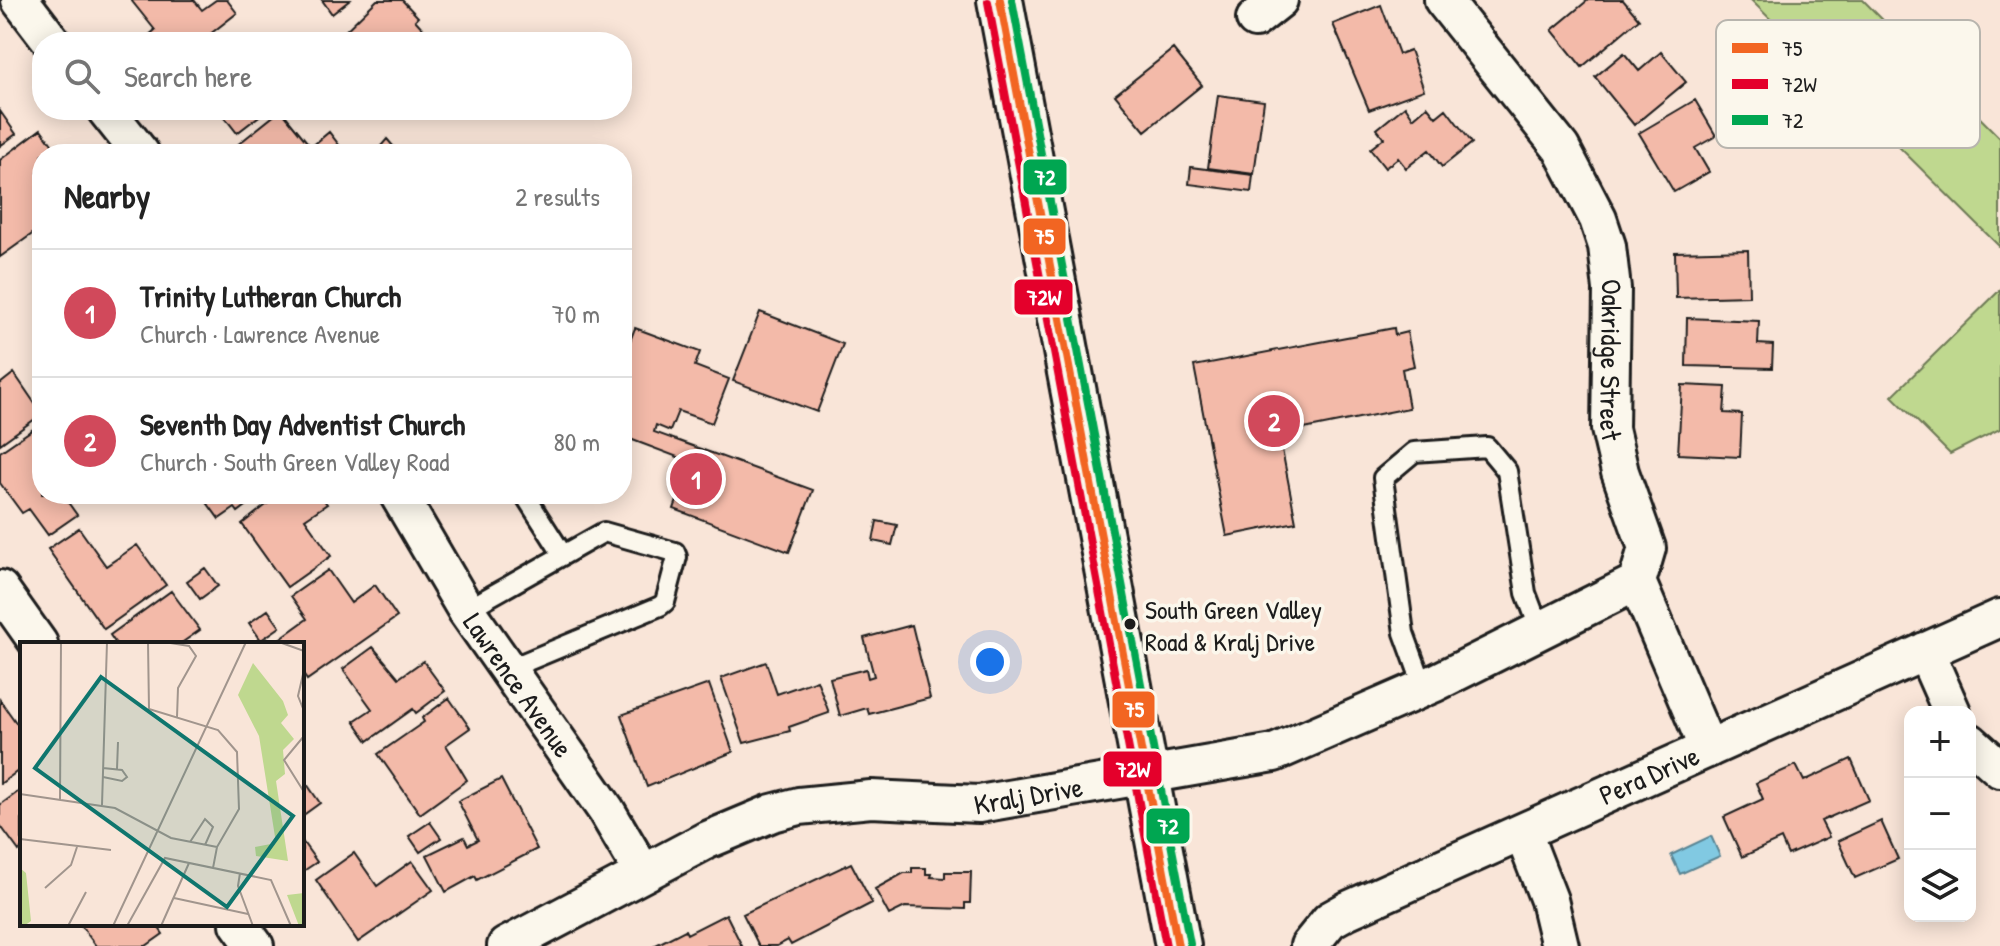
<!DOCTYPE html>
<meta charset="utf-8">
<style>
:root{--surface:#fff;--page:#f6f6f6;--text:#222;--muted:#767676;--line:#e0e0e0;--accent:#d1495b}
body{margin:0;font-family:"Patrick Hand",sans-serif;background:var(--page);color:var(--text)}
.controls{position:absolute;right:24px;bottom:24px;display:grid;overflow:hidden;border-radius:16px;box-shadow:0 4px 20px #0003}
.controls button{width:72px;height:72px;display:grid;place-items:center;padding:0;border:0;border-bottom:2px solid var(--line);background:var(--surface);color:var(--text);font:40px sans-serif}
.you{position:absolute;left:990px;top:662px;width:28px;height:28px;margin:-20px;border:6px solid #fff;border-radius:50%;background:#1a73e8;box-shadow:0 0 0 12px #1a73e833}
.badge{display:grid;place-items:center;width:52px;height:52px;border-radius:50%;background:var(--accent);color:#fff;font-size:26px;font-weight:700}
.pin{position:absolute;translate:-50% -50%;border:4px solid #fff;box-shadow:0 2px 8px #0006}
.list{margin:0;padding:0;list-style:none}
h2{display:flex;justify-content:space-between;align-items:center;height:104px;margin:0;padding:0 32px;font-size:34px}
h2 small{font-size:26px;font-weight:400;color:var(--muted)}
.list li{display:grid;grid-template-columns:52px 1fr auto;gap:24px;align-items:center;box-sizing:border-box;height:128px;padding:0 32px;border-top:2px solid var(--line)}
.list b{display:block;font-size:30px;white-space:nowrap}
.list p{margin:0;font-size:26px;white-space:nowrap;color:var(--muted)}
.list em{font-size:26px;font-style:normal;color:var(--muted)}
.icon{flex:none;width:44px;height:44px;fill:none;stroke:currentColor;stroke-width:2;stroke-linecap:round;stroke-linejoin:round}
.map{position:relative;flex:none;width:2000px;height:946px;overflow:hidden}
.search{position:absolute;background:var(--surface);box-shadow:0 4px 20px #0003;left:32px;top:32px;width:600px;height:88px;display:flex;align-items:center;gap:20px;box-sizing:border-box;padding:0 28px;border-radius:32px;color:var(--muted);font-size:30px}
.panel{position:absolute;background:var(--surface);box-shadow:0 4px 20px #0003;left:32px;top:144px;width:600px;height:360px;border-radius:32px}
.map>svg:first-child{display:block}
.green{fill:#bfd88f;stroke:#6e7a56;stroke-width:2}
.water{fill:#81c9e2;stroke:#598493;stroke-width:2}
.building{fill:#f3baa9;stroke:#1c1c1c;stroke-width:2}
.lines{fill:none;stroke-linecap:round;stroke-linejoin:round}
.service-casing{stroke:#1c1c1c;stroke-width:24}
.minor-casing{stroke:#1c1c1c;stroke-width:42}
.secondary-casing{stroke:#1c1c1c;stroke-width:50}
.service{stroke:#fbf7ec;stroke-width:18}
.minor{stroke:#fbf7ec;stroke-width:36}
.secondary{stroke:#fbf7ec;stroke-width:44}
.bus-1-casing{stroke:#fbf7ec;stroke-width:14}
.bus-2-casing{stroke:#fbf7ec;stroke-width:14}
.bus-3-casing{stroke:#fbf7ec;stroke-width:14}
.bus-1{stroke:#f26522;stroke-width:8}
.bus-2{stroke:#e4002b;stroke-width:8}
.bus-3{stroke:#00a651;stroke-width:8}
.bus-dot{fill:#1c1c1c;stroke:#fbf7ec;stroke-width:3}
.labels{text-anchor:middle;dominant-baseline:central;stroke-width:7;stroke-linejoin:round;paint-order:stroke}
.bus-label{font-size:26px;fill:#1c1c1c;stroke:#fbf7ec;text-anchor:start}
.street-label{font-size:28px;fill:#1c1c1c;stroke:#fbf7ec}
.inset-road{fill:none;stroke:#a1958d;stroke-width:2}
.view{fill:#0f766e;fill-opacity:0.15;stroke:#0f766e;stroke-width:4}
.inset-edge{fill:none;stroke:#1c1c1c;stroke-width:4}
.key{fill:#fbf7ec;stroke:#b8b5ae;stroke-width:2}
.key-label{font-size:22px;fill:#1c1c1c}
.line-badge{stroke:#fbf7ec;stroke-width:3}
.badge-label{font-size:22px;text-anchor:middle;font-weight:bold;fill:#fff}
</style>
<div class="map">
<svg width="2000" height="946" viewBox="0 0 2000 946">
<rect width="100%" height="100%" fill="#f9e5d8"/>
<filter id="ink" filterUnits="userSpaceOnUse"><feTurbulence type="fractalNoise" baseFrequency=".0125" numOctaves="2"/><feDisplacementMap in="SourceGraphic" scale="16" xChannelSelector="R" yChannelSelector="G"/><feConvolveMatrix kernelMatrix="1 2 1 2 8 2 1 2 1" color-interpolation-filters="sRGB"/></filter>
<g filter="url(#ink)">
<path class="green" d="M1751 0H1863L2000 138V247Z
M2000 290V429L1950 454 1892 396Z"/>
<path class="water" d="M1711 836 1720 856 1680 874 1671 855Z"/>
<path class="building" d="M131 0H194L202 10 216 0H227L237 13 200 42H141L155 30Z
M322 0H350L332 14Z
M377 0H402L418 17 415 20 435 42H334Z
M1588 0H1623L1639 19 1582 67 1552 30Z
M1381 5 1399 54 1410 50 1424 90 1369 110 1333 24Z
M1173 49 1202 85 1145 131 1115 95Z
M1661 52 1686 82 1634 125 1595 77 1624 53 1639 71Z
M1218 95 1264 101 1254 174 1208 168Z
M1695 100 1716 136 1695 148 1709 172 1674 192 1639 133Z
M1405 106 1413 118 1427 106 1436 117 1446 109 1472 143 1442 167 1429 150 1406 168 1398 158 1385 168 1370 149 1384 138 1377 129Z
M219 110H267L237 133Z
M281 110 311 147 329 132 346 154H226Z
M0 111 16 134 0 146Z
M41 129 59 154H42V171L38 173 42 179V227L0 257V160Z
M387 139 400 154H374Z
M1191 167 1253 175 1251 192 1189 184Z
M1748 250 1749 296 1676 298 1675 252Z
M760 312 843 344 817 412 733 381Z
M1687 318 1759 321 1758 344 1773 345 1772 368 1686 366Z
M635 328 700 352 695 366 729 379 712 423 678 411 670 431 656 425 654 432 813 490 789 552 674 509 691 462 622 436V362Z
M1394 328 1395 335 1407 332 1414 366 1402 369 1409 408 1279 434 1296 522 1227 536 1194 366Z
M14 373 42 414 0 444V384Z
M1682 385 1726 387 1724 413 1742 414 1740 457 1678 454Z
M42 423V494H62L77 515 48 535 29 509 22 513 0 483V452Z
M208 494H262L238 512 235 508 219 519 203 497Z
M280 494H319L327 504 305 519 331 556 287 587 242 524Z
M877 521 897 525 892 545 873 541Z
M79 528 106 566 137 545 166 585 104 629 48 549Z
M205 568 218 586 200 599 187 581Z
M328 570 351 603 375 585 397 617 307 680 302 673V644H281L278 640 307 619 291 596Z
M171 591 200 630 180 644H116L110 635Z
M268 610 280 627 261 640 249 623Z
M912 625 930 698 869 714 867 708 840 716 830 678 866 669 868 678 874 676 864 638Z
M373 647 399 678 423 661 445 691 416 713 413 709 368 741 354 721 372 709 343 669Z
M766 662 777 694 817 680 829 713 789 727 790 731 744 743 721 678Z
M709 684 733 752 647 787 621 715Z
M449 698 470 728 446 745 467 780 420 814 378 754 424 722 422 718Z
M0 700 22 731V768L0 784Z
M1851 759 1869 800 1821 821 1829 837 1788 855 1781 839 1742 857 1724 817 1763 799 1756 783 1796 765 1804 781Z
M302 777 320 803 302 816Z
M501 779 537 849 477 880 475 876 446 892 427 855 464 837 468 845 478 840 458 801Z
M22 789V848L19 851 0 825V805Z
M1881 821 1898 859 1855 878 1838 841Z
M430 822 441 838 420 852 409 836Z
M302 841 317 862 302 872Z
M354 853 377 886 412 861 433 890 358 942 316 880Z
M851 863 872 903 791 945 788 940 777 946H759L743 914Z
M912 868H926V874H932L931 877 945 878V872H971L970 903H965V909L905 907 889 915 875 889 904 873H912Z
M726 914 742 946H654L685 930 687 934Z
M80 924H156L163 934 146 946H96Z"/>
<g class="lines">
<defs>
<path id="service" d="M524 494 563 555
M466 610 604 532 675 552 677 557 665 602 660 606 506 670
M1424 688 1404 633 1383 478 1414 452 1487 447 1507 471 1526 593 1540 630"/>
<g id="minor">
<path d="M20 0 52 42"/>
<path id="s1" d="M1443 0 1561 148 1598 219 1607 246 1612 289 1610 429 1620 472 1647 548 1637 582 1708 749"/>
<path d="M1255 19 1279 0"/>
<path d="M106 110 141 154"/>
<path id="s2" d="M398 494 466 610 606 810 643 873"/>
<path d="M0 589 39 644"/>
<path d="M1925 651 1952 712"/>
<path d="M1970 742 2000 769"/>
<path d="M1523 833 1549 900 1560 946"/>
<path d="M239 924 255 946"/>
<path id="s3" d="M506 946 705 841 772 813 799 806 871 799 979 804 1274 753 1435 683 1637 582"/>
<path id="s4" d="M1309 946 1330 920 1348 910 2000 618"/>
</g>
<path id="secondary" d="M1000 0 1178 946"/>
</defs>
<use href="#service" class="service-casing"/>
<use href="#minor" class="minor-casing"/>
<use href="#secondary" class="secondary-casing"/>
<use href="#service" class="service"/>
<use href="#minor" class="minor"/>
<use href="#secondary" class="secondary"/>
<defs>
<path id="bus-1" d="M1000 0 1178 946"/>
<path id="bus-2" d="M988 2 1166 946"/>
<path id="bus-3" d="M1012 0 1190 944"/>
</defs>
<use href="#bus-1" class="bus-1-casing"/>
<use href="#bus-2" class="bus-2-casing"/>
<use href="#bus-3" class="bus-3-casing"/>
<use href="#bus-1" class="bus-1"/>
<use href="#bus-2" class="bus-2"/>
<use href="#bus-3" class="bus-3"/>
</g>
</g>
<circle class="bus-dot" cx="1130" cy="624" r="7"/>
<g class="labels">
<g class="bus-label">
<text x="1145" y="609">South Green Valley<tspan x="1145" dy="32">Road &amp; Kralj Drive</tspan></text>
</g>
<g class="street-label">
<text stroke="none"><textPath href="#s1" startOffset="412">Oakridge Street</textPath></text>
<text stroke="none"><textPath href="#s2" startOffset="226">Lawrence Avenue</textPath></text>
<text stroke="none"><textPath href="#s4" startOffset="384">Pera Drive</textPath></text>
<text stroke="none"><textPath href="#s3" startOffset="556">Kralj Drive</textPath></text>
</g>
</g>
<g transform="translate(20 642)">
<rect width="284" height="284" fill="#f9e5d8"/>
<path d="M233 21 263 59 268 73 261 81 274 97 263 108 265 132 256 139 268 219 236 214 235 205 256 201 239 94 218 53ZM0 226 6 231 11 279 4 284H0ZM284 251V284H279L267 253Z" fill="#bfd88f"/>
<path class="inset-road" d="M128 0 129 67 198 88 217 110 219 167 197 205 193 226M144 0 169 4 176 14 158 46 157 75M259 0 284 9M284 28 278 54 284 69M284 94 264 118 284 150M97 127 98 100M83 135 102 139 107 135 102 128 83 126M0 152 95 166 151 196 197 205M40 158 41 0M82 163 87 0M0 197 91 208M170 200 185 177 193 185 185 203M220 231 218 244 233 284M25 246 51 223 57 205M154 256 228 272M48 284 66 250M93 284 226 0M107 284 145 216 251 238 271 284M141 284 169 221"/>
<path class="view" d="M81 35 273 174 207 265 15 126Z"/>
<rect width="284" height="284" class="inset-edge"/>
</g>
<rect x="1716" y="20" width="264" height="128" rx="12" class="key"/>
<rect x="1732" y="43" width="36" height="10" fill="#f26522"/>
<rect x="1732" y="79" width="36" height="10" fill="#e4002b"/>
<rect x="1732" y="115" width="36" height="10" fill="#00a651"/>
<g class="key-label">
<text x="1782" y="56">75</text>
<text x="1782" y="92">72W</text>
<text x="1782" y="128">72</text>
</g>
<g class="line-badge">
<rect x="1022" y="158" width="46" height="38" rx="8" fill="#00a651"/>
<rect x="1022" y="217" width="45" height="39" rx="8" fill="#f26522"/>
<rect x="1013" y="278" width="61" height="38" rx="8" fill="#e4002b"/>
<rect x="1111" y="690" width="45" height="39" rx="8" fill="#f26522"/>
<rect x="1102" y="750" width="61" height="38" rx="8" fill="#e4002b"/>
<rect x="1145" y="807" width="46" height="38" rx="8" fill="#00a651"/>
</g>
<g class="badge-label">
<text x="1045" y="185">72</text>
<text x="1044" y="244">75</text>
<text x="1044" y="305">72W</text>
<text x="1134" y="717">75</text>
<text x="1133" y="777">72W</text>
<text x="1168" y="834">72</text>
</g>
</svg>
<div class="controls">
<button>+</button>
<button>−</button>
<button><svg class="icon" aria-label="layers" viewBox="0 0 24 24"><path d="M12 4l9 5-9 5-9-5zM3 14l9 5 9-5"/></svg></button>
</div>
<div class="you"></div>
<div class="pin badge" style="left:696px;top:479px">1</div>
<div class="pin badge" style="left:1274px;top:421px">2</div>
<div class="search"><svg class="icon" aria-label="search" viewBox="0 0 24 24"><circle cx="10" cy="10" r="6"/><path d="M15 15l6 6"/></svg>Search here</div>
<section class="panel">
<h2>Nearby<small>2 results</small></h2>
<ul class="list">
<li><span class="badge">1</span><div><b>Trinity Lutheran Church</b><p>Church · Lawrence Avenue</p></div><em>70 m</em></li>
<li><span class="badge">2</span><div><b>Seventh Day Adventist Church</b><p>Church · South Green Valley Road</p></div><em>80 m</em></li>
</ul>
</section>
</div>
